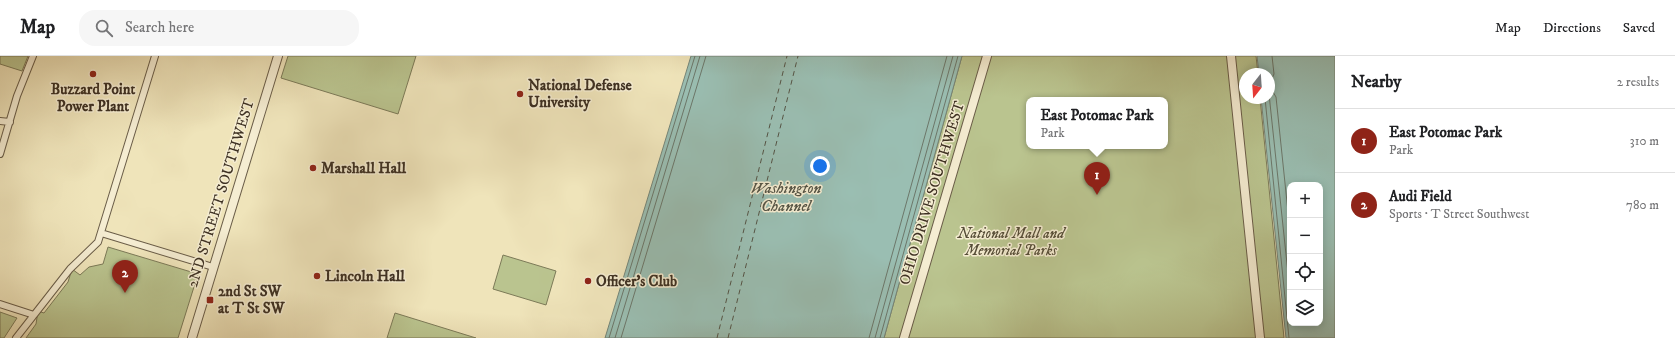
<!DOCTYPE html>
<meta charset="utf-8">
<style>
:root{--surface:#fff;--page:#f6f6f6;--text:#202124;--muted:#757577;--line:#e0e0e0;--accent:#8f2418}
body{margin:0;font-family:"IM FELL DW Pica",serif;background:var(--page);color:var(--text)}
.controls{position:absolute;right:12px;bottom:12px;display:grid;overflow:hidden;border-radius:8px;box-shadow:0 2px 10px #0003}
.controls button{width:36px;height:36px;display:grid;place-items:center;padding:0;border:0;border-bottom:1px solid var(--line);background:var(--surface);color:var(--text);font:20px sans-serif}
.compass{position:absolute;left:1239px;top:12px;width:36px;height:36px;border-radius:50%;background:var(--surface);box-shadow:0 2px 10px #0003;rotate:197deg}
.you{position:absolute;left:820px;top:110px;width:14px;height:14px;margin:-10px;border:3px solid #fff;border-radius:50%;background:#1a73e8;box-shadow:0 0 0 6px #1a73e833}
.badge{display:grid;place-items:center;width:26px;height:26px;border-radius:50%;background:var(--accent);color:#fff;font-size:13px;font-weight:700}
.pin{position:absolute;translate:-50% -33px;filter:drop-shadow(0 1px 2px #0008)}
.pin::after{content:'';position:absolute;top:21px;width:14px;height:12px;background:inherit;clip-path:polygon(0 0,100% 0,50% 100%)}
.popup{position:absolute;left:1026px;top:41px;width:142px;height:52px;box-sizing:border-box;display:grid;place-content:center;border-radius:8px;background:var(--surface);filter:drop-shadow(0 1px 3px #0005);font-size:13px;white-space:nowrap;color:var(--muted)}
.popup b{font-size:15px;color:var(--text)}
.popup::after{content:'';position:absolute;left:50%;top:100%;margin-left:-8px;border:8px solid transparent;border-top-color:var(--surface)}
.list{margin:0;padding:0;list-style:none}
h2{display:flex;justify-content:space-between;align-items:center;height:52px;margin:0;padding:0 16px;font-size:17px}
h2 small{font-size:13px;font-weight:400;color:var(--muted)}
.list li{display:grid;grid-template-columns:26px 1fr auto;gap:12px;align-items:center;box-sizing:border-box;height:64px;padding:0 16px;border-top:1px solid var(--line)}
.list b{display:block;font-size:15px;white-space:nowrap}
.list p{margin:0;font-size:13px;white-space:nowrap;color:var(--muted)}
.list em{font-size:13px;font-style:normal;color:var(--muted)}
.icon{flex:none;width:22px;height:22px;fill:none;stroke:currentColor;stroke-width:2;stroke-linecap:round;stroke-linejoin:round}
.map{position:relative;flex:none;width:1335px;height:282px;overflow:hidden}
header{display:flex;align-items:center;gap:24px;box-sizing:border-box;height:56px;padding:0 20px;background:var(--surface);border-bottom:1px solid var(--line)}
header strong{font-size:19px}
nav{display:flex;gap:22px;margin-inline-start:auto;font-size:14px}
.search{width:280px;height:36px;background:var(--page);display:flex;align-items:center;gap:10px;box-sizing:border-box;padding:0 14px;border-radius:16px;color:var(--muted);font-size:15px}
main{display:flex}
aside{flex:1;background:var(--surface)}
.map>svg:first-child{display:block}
.green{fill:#bac48f;stroke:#7c7a58;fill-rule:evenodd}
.water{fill:#9abeb2;stroke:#758578;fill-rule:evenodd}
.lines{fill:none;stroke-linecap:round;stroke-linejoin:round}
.shore{stroke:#6c776a;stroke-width:1}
.ferry{stroke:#545446;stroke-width:1;stroke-dasharray:5 4;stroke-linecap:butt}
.minor-casing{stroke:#6a5d48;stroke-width:8}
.tertiary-casing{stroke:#6a5d48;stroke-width:10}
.minor{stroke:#f5edd2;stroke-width:6}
.tertiary{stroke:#f5edd2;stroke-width:8}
.poi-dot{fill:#8f2418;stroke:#f5edd2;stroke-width:1.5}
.labels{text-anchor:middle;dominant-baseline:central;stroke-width:3;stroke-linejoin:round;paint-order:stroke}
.poi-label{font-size:15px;font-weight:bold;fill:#3d3022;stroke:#f5edd2;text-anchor:start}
.street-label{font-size:15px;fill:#3d3022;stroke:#f5edd2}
.park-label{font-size:15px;font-style:italic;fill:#564e38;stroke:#f5edd2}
.water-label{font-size:16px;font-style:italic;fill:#545446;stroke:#f5edd2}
</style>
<header>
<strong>Map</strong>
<div class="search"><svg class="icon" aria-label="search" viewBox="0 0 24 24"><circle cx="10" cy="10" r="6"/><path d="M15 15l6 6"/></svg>Search here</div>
<nav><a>Map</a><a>Directions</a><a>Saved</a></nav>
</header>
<main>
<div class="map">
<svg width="1335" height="282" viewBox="0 0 1335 282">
<rect width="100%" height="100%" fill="#efe4ba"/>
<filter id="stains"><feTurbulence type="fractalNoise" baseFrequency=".005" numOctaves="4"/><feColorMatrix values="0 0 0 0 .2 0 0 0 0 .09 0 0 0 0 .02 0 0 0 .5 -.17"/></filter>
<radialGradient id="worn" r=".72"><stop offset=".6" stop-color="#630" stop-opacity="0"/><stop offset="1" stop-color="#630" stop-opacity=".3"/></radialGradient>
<path class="green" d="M0 0H28L22 15 0 8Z
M288 0H416L398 58 281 22Z
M962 0H1256L1258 18H1245V42H1260L1284 282H884ZM1029 44H1165V90H1029Z
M108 191 198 218 178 282H26L36 268 38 255 44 257 68 226 72 213 80 219 89 211 103 208Z
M503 199 556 215 546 249 493 233Z
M0 256 17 262 4 282H0Z
M395 257 476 282H387Z"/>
<path class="water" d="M691 0H962L884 282H605Z
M1257 0H1335V282H1286L1261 42H1269V18H1259ZM1290 129H1320V267H1290Z"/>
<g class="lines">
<path class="shore" d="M1272 0 1274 18 1269 29 1276 41 1290 175
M1269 38 1290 236
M1265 42 1289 282
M609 282 695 0
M615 282 700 0
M621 282 706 0
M869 282 947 0
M875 282 953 0
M880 282 958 0"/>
<path class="ferry" d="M717 282 787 0
M728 282 798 0"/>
<defs>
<path id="minor" d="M0 65 10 66
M0 98 17 40 33 0
M101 177 213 211
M0 248 34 259
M16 282 70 213 98 186 155 0"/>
<path id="tertiary" d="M1231 0 1260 282
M192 282 278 0
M904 282 987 0"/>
</defs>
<use href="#minor" class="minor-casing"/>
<use href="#tertiary" class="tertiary-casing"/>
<use href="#minor" class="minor"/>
<use href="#tertiary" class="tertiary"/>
</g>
<g class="poi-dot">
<circle cx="93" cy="18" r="4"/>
<circle cx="520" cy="38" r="4"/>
<circle cx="313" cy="112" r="4"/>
<circle cx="317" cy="220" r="4"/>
<circle cx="588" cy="225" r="4"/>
<rect x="206" y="240" width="8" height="8" rx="2"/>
</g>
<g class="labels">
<g class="poi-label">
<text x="528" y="29">National Defense<tspan x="528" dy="17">University</tspan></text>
<text x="93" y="33" text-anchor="middle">Buzzard Point<tspan x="93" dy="17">Power Plant</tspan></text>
<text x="321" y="112">Marshall Hall</text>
<text x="325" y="220">Lincoln Hall</text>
<text x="596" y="225">Officer's Club</text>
<text x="218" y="235">2nd St SW<tspan x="218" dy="17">at T St SW</tspan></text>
</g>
<g class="street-label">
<text transform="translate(221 137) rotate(-73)">2ND STREET SOUTHWEST</text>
<text transform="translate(932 137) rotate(-73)">OHIO DRIVE SOUTHWEST</text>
</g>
<g class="park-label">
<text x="1011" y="177">National Mall and<tspan x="1011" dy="17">Memorial Parks</tspan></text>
</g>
<g class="water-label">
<text x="786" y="132">Washington<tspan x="786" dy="18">Channel</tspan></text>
</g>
</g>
<rect width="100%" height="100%" filter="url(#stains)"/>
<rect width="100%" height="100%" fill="url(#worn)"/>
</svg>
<div class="controls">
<button>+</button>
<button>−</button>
<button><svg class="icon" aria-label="locate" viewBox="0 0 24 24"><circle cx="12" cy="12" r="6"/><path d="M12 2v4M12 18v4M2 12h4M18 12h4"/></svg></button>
<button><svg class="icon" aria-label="layers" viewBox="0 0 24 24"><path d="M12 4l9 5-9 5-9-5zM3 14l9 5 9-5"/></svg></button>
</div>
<svg class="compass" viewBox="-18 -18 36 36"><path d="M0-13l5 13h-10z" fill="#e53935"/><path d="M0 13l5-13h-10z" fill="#757577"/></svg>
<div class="you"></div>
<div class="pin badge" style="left:1097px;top:139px">1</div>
<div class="popup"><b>East Potomac Park</b>Park</div>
<div class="pin badge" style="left:125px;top:237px">2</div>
</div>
<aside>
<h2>Nearby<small>2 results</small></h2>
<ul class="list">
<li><span class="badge">1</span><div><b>East Potomac Park</b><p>Park</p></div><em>310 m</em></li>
<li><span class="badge">2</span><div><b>Audi Field</b><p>Sports · T Street Southwest</p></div><em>780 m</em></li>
</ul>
</aside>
</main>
